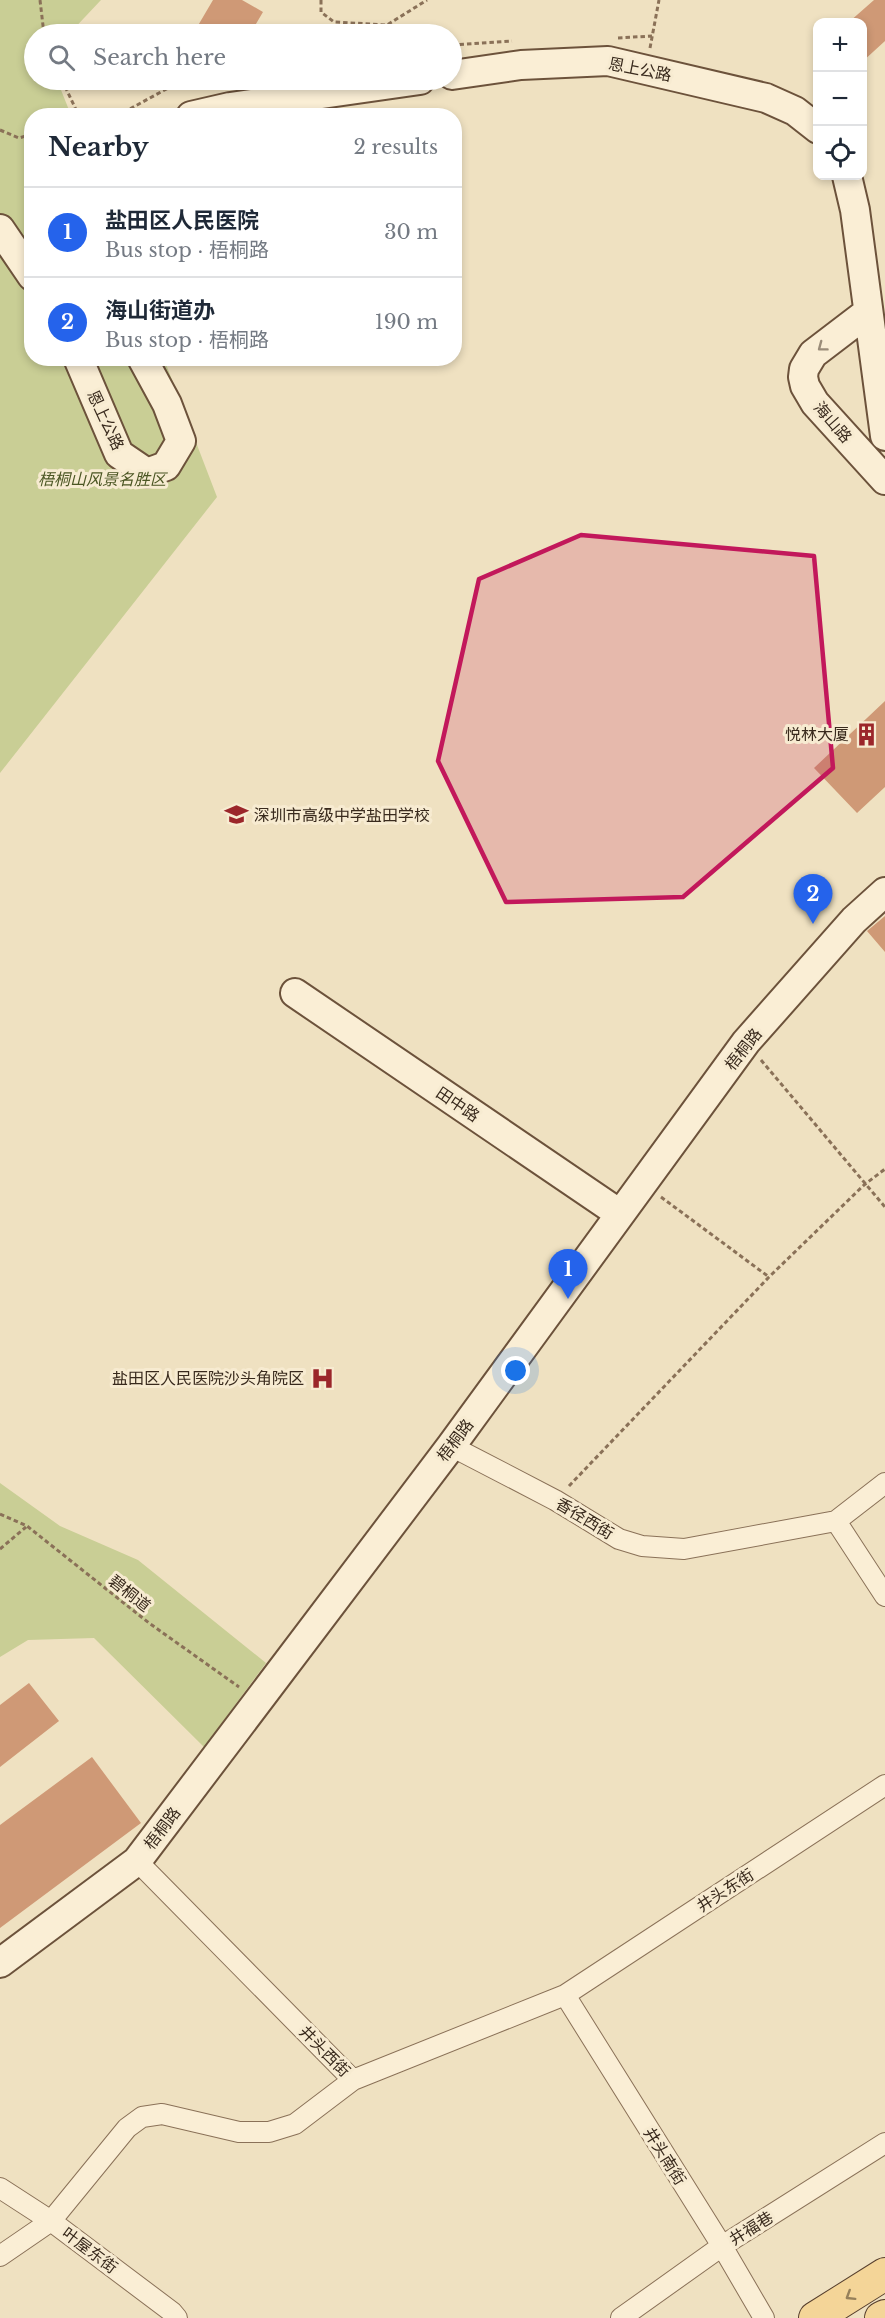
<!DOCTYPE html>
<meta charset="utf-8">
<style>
:root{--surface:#fff;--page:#f2f2f3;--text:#1f2937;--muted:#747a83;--line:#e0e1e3;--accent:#2563eb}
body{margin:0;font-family:"Libre Baskerville","Noto Sans SC",serif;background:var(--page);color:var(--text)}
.controls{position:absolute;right:18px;top:18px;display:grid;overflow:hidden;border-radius:12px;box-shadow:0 3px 9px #0003}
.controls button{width:54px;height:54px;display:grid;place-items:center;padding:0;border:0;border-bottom:2px solid var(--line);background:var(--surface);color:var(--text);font:30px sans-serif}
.you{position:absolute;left:516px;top:1371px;width:21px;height:21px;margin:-15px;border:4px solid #fff;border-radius:50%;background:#1a73e8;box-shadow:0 0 0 9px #1a73e833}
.badge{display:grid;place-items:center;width:39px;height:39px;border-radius:50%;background:var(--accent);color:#fff;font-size:20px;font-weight:700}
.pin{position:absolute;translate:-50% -50px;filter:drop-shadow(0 2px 3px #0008)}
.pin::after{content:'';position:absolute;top:32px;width:21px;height:18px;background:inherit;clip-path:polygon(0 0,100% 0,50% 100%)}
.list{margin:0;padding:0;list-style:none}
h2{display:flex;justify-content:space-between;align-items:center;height:78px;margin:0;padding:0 24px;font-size:26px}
h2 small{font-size:20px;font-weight:400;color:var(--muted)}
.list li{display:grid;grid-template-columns:39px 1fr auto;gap:18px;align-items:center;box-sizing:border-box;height:90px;padding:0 24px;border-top:2px solid var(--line)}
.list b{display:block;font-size:22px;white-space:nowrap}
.list p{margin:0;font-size:20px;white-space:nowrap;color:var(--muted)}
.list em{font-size:20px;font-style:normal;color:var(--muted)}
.icon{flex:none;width:33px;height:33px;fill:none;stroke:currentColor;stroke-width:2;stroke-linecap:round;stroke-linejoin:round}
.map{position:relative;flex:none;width:885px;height:2318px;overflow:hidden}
.search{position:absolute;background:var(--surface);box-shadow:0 3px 9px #0003;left:24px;top:24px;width:438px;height:66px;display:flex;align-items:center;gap:15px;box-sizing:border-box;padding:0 21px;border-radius:33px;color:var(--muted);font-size:22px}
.panel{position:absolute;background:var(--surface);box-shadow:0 3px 9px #0003;left:24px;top:108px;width:438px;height:258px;border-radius:24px}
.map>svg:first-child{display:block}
.green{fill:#c9ce95}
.building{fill:#cf9976}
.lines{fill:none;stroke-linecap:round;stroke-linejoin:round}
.street-casing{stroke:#8a7158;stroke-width:22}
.secondary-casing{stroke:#6c523b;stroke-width:32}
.primary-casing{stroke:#573f2d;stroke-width:34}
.path{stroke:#8a7158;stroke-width:3;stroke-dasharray:4.5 3;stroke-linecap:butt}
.street{stroke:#faeed5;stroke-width:20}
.secondary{stroke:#faeed5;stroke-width:28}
.primary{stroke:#f4d598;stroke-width:32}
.oneway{stroke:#9a8c79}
.oneway2{stroke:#96805a}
.marked{fill:#c2185b;fill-opacity:0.2;stroke:#c2185b;stroke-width:4.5;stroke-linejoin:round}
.labels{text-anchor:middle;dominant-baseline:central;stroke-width:6;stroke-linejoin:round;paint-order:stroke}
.street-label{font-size:16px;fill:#392a1d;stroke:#f7ebd1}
.park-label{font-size:16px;font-style:italic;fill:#4b5623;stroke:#f7ebd1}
.poi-label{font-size:16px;fill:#392a1d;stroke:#f7ebd1;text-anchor:end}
</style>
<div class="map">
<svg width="885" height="2318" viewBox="0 0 885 2318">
<rect width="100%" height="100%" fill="#efe1c1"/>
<path class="green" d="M0 0H101L69 34H34V80H57L71 115 32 116V358L164 359 217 497 0 773Z
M0 1483 60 1526 138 1560 266 1663 204 1747 94 1638 28 1640 0 1657Z"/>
<path class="building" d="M213 0H242L263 12 250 34H193Z
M874 0H885V41L862 62V22H849Z
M885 701V787L857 813 814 768Z
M885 916V952L867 931Z
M29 1683 59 1721 0 1767V1705Z
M92 1757 141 1823 0 1928V1825Z"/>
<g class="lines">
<defs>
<path id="street" d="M451 1446 555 1500 619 1539 642 1546 684 1549 836 1521 885 1483
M836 1521 885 1596
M137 1861 353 2080 565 1995 885 1785
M565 1995 722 2246 764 2318
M0 2188 51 2221 172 2312 177 2318
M0 2256 51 2221 127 2128 142 2117 162 2114 239 2132H269L295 2124 353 2080
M621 2318 722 2246 885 2143"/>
<path id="secondary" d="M452 75 521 65 608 61 766 98 795 111 818 129
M191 116 230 107 420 80
M847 176 855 210 885 436
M0 229 32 276
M868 312 813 354 804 369 803 377 805 386 815 403 885 480
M78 358 119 454 147 473 166 466 181 441 167 404 142 358
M295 993 620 1214
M0 1963 137 1861 451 1446 746 1042 854 920 885 892"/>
<path id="primary" d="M815 2318 885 2274
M881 2318 885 2316"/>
</defs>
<use href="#street" class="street-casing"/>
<use href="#secondary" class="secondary-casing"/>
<use href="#primary" class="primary-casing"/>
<path class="path" d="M40 0 44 34
M321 0V12L334 22 387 25 427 0
M618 38 652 36
M452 45 512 41
M650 48 659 0
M62 80 79 116
M117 116 170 87 217 80
M0 130 19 138 32 134
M761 1060 885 1207
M661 1197 769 1277
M569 1486 769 1277 864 1185 885 1169
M0 1514 27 1526 149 1623 239 1687
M0 1549 26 1527"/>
<use href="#street" class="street"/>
<use href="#secondary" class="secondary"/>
<use href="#primary" class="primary"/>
</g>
<defs><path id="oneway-chevron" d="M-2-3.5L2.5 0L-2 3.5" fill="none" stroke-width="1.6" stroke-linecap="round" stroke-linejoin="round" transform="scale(1.5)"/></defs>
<use class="oneway" href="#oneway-chevron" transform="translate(822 347) rotate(143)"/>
<use class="oneway2" href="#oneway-chevron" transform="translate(850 2296) rotate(148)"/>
<path class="marked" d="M581 535 814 556 833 768 683 897 506 902 438 761 479 579Z"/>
<defs>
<symbol id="building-bare" viewBox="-9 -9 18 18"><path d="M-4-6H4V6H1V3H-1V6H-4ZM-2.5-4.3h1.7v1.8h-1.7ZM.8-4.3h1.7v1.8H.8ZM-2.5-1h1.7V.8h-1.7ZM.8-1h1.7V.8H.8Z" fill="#9b262a" stroke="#f7ebd1" stroke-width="2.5" paint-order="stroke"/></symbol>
<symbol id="school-bare" viewBox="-9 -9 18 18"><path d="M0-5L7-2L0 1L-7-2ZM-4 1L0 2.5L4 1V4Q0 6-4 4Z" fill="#9b262a" stroke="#f7ebd1" stroke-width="2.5" paint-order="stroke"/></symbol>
<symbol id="hospital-bare" viewBox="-9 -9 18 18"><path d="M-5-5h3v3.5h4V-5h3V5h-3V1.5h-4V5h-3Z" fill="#9b262a" stroke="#f7ebd1" stroke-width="2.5" paint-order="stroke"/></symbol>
</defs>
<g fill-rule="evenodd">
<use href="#building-bare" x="850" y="718" width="33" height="33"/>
<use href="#school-bare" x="220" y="798" width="33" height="33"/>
<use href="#hospital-bare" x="306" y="1362" width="33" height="33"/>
</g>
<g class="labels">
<g class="street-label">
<text transform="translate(640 69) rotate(11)">恩上公路</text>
<text transform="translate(106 420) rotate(65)">恩上公路</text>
<text transform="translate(833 422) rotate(49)">海山路</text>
<text transform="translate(743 1049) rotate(-52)">梧桐路</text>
<text transform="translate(458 1104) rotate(34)">田中路</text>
<text transform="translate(455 1440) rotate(-53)">梧桐路</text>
<text transform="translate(585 1518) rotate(31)">香径西街</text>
<text transform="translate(130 1593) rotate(38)">碧桐道</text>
<text transform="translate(162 1828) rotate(-53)">梧桐路</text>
<text transform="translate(725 1890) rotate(-33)">井头东街</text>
<text transform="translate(325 2051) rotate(45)">井头西街</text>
<text transform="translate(665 2156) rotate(58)">井头南街</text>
<text transform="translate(751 2228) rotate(-32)">井福巷</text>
<text transform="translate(90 2250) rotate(37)">叶屋东街</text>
</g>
<g class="park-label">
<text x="102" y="479">梧桐山风景名胜区</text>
</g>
<g class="poi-label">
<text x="849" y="734">悦林大厦</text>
<text x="254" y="815" text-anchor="start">深圳市高级中学盐田学校</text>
<text x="304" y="1378">盐田区人民医院沙头角院区</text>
</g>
</g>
</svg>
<div class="controls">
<button>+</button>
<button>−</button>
<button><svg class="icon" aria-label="locate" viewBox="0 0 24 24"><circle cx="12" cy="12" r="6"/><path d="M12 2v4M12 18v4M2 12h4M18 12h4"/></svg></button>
</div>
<div class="you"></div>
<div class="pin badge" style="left:568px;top:1299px">1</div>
<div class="pin badge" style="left:813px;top:924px">2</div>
<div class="search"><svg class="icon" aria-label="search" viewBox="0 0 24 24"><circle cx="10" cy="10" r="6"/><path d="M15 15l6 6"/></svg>Search here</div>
<section class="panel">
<h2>Nearby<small>2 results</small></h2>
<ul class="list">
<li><span class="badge">1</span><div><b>盐田区人民医院</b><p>Bus stop · 梧桐路</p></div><em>30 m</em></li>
<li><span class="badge">2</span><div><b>海山街道办</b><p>Bus stop · 梧桐路</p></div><em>190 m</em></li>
</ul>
</section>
</div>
